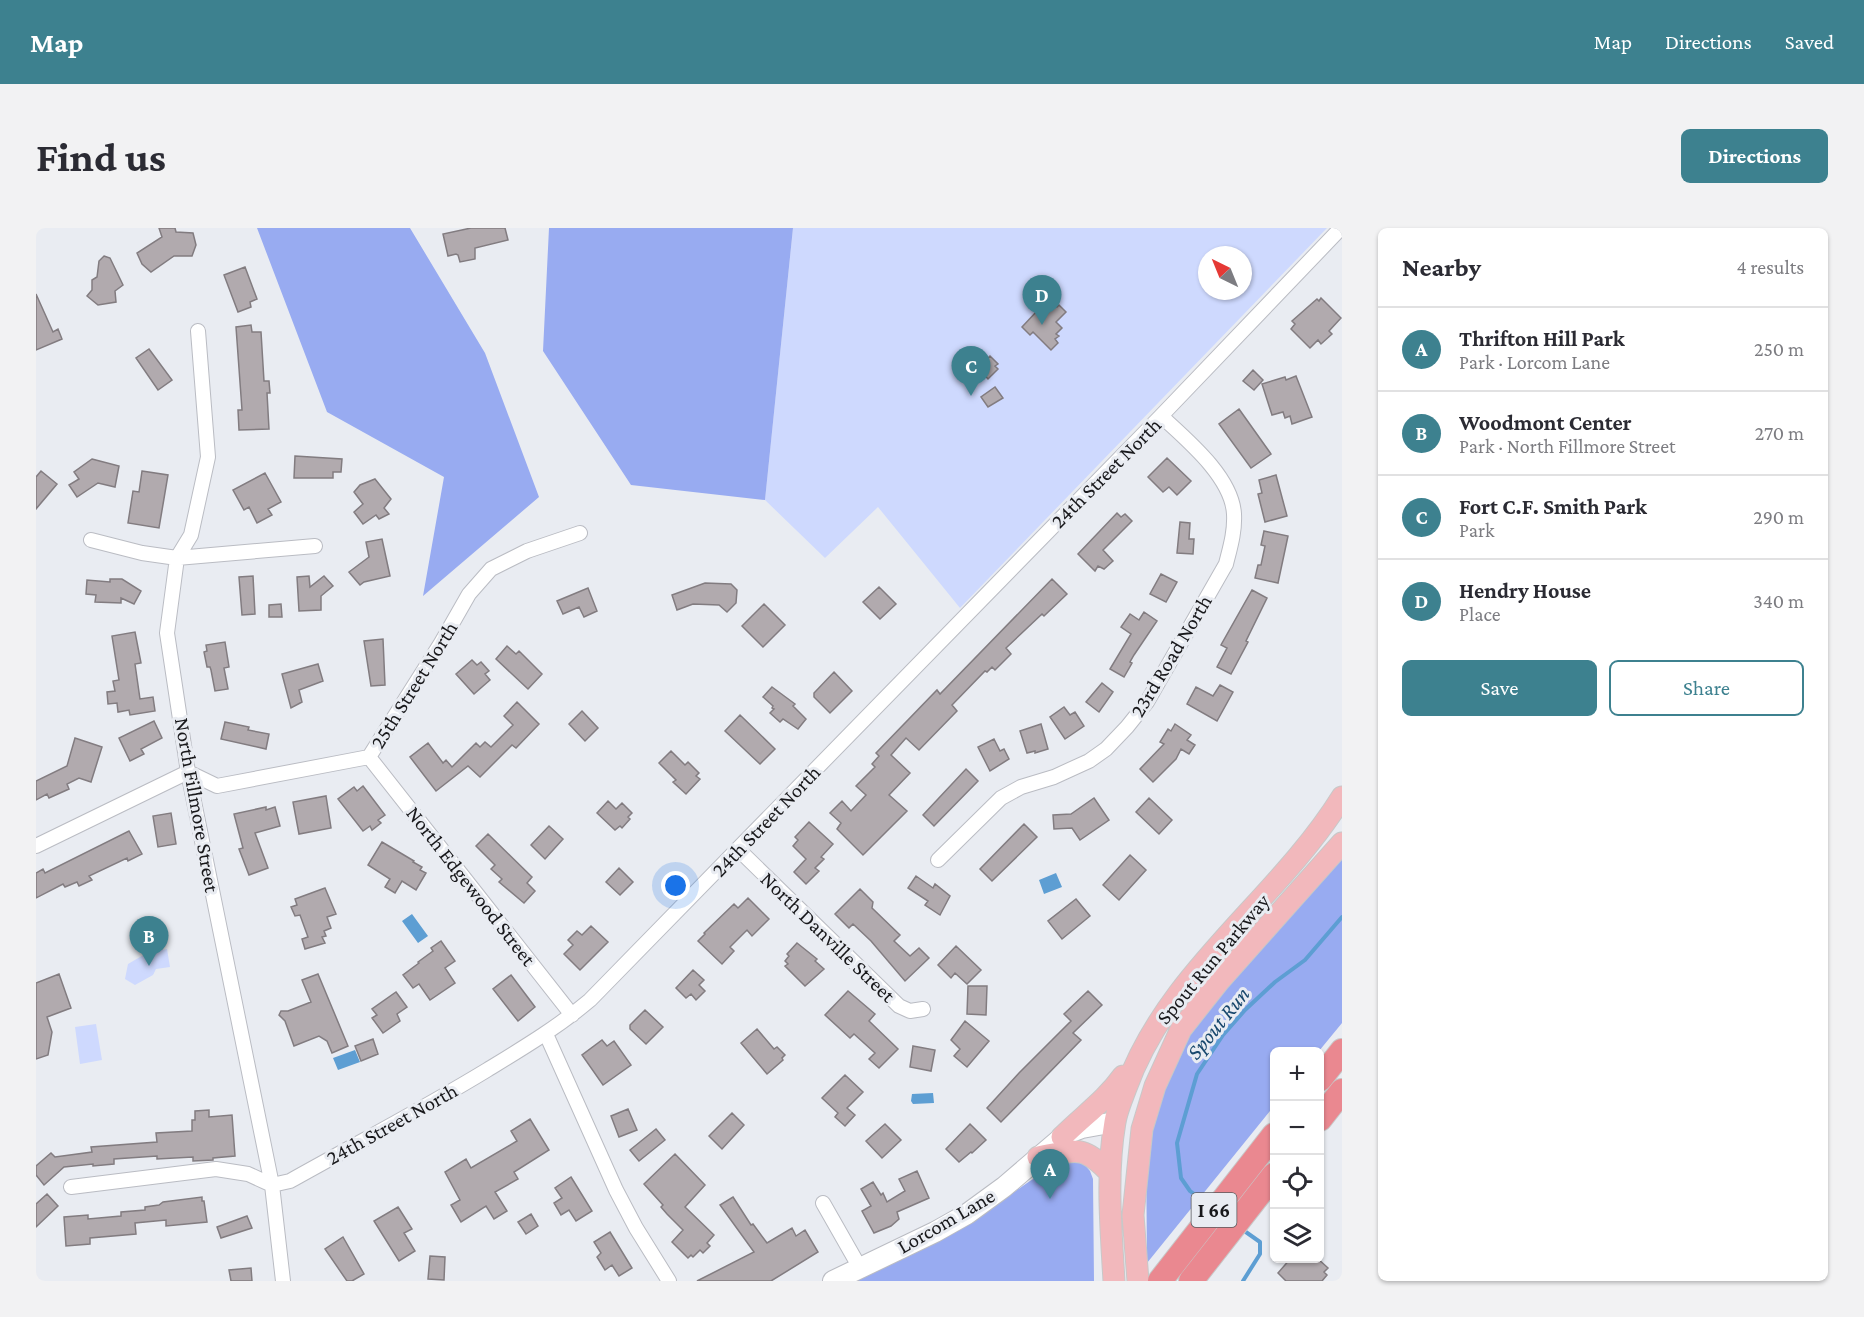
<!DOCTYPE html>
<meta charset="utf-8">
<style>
:root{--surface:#fff;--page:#f2f2f3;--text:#2b2b33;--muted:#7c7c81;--line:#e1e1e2;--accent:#3d818f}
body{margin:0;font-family:"Crimson Pro",serif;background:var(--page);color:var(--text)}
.controls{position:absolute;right:18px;bottom:18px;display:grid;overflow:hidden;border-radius:9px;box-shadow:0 2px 4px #0004}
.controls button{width:54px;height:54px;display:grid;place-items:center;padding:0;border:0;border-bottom:2px solid var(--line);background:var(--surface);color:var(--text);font:30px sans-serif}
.compass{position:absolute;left:1162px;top:18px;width:54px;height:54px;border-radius:50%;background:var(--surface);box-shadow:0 2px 4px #0004;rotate:317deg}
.you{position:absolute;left:640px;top:658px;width:21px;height:21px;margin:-15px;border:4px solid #fff;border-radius:50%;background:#1a73e8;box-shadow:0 0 0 9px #1a73e833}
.badge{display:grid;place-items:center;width:39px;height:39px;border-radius:50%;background:var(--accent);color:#fff;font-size:20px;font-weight:700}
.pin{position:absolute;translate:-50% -50px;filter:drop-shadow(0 2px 3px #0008)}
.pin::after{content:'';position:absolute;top:32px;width:21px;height:18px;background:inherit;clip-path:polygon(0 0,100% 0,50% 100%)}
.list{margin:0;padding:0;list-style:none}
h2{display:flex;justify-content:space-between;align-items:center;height:78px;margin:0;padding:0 24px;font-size:26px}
h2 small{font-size:20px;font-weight:400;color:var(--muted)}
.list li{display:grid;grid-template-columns:39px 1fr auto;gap:18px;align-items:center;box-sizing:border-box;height:84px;padding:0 24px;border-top:2px solid var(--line)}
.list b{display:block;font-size:22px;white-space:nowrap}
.list p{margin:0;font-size:20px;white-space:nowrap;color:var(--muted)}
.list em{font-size:20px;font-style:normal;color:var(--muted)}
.actions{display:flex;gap:12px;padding:18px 24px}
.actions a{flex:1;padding:14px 0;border:2px solid var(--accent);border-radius:9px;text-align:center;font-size:21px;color:var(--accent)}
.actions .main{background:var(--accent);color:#fff}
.icon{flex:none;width:33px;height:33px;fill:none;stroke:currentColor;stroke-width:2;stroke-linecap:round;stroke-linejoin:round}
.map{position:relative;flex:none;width:1306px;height:1053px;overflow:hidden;border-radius:9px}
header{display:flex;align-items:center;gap:36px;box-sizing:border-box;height:84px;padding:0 30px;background:var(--accent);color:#fff}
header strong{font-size:28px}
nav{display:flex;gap:33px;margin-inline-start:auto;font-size:21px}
.intro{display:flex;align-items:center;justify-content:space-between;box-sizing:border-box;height:144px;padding:0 36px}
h1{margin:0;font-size:42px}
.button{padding:15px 27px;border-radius:9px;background:var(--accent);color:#fff;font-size:21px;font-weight:700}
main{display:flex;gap:36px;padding:0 36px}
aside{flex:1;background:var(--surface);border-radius:9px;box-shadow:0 2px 4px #0004}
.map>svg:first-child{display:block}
.green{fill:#ced9fe;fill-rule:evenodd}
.forest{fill:#98abf1}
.water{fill:#5d9ed3}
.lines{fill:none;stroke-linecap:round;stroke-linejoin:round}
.stream{stroke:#5d9ed3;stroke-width:4}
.building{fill:#b1aaae;stroke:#827c80;stroke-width:1.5}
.street-casing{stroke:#babcc3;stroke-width:16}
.secondary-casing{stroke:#babcc3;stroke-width:22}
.primary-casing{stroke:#c8c8c8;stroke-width:23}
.highway-casing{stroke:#c8c8c8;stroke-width:26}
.street{stroke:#fff;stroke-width:14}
.secondary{stroke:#fff;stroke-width:20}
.primary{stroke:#f2b8bc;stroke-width:21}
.highway{stroke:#ea8890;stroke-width:24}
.labels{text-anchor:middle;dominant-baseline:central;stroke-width:6;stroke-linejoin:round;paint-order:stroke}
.shield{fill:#e9ecf2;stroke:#57585c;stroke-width:1.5}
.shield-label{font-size:20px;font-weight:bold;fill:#18181b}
.street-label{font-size:21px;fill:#18181b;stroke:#e9ecf2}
.water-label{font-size:22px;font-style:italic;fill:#18486d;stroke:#e9ecf2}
</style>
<header>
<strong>Map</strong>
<nav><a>Map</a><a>Directions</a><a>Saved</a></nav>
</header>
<div class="intro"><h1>Find us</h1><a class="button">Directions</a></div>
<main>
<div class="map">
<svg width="1306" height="1053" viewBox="0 0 1306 1053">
<rect width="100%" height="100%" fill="#e9ecf2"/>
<path class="green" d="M757 0H1291L924 380 842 279 789 330 729 272ZM1171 27H1207V63H1171Z
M131 721 134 739 120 741 117 747 99 757 89 751 92 736 111 725Z
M60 796 66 832 44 836 39 799Z"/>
<path class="forest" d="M221 0H374L449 125 503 269 387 368 408 249 291 184Z
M513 0H757L729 272 595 257 507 123Z
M1306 625V795L1283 823 1238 824V878L1111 1035 1110 913 1122 861 1148 811 1179 770Z
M1039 934 1048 936 1054 943 1057 951 1058 1053H818C867 1026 918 1000 966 972 988 959 1013 935 1039 934Z"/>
<path class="water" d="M1020 645 1026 659 1008 666 1003 652Z
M376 686 392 708 382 715 366 693Z
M319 822 324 834 302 842 297 830Z
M897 865 898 875 877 876 875 873 876 866Z"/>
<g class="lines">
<path class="stream" d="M1174 978 1154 963 1145 950 1141 915 1161 846 1187 807 1209 782 1239 754 1269 732 1306 689
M1207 1002 1224 1014V1026L1207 1053"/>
</g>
<path class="building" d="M123 0H139L140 4 157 5 160 17 156 28H138L115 44 106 36 101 25 126 9Z
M435 0H469L472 12 439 20V31L424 34 422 27 420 26 412 28 407 6Z
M68 28 74 30 87 57 79 63 80 74 62 77 51 68 56 62V52L61 49 63 33Z
M209 39 221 71 214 74 215 79 202 84 188 47Z
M0 66 17 104 22 101 26 111 0 122Z
M1010 70 1021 79 1023 77 1030 84 1020 94 1026 100 1020 106 1023 108 1019 111 1022 115 1015 122 997 104 994 107 986 99 1001 83 999 81Z
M1285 70 1305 90 1293 103 1296 106 1285 116 1282 112 1274 120 1255 101 1259 96 1256 93 1281 71 1283 73Z
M215 97 216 104H225L228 153H233L234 165H231L233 201 203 202 202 182H206L200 99Z
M113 121 136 152 122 162 100 130Z
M954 128 962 136 959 138 962 141 952 151 942 140Z
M1217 142 1227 152 1218 162 1207 153Z
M1260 148 1276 189 1256 196 1254 188 1249 190 1247 184 1236 187 1226 156 1249 149 1250 152Z
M959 159 967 170 952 179 945 169Z
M1203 181 1235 226 1215 240 1183 196Z
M259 228 306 231 305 244H297V250H258Z
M1131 230 1155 253 1141 267 1133 259 1127 264 1112 249Z
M56 231 83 238 79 259 62 255 41 269 33 257 43 251 38 244Z
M5 243 21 256 0 281V249Z
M106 243 132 247 123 300 92 295 97 263 103 264Z
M229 245 245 274 232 281 236 287 221 295 213 279 208 282 197 262Z
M1240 247 1251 288 1229 294 1222 266 1226 265 1223 252Z
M339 251 355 271 348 280 353 286 343 291 340 287 327 296 318 284 327 276 318 264 324 257Z
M1081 285 1085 289 1089 286 1096 293 1067 322 1077 333 1068 341 1062 338 1059 343 1042 326Z
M1144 294 1154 295 1153 311H1158L1157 326 1141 325Z
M1228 303 1252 308 1242 355 1219 350 1222 337H1225L1229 318 1225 317Z
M346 311 354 348 328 354 324 357 313 344 333 329 330 314Z
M1125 346 1141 354 1130 374 1114 366Z
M217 348 219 386 206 387 203 349Z
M273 348 274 359 288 348 297 358 285 368V382L263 383 261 349Z
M74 351H86L105 363 98 376 85 370V375L59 374 60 367 50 366 51 352 74 354Z
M1016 351 1031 366 1008 388 1006 386 970 420 975 426 959 442 956 439 951 444 949 443 916 477 921 483 883 522 870 510 855 527 874 545 853 567 871 583 827 627 801 601 805 595 794 585 806 573 815 583 830 567 820 558 839 539 836 536 843 528 840 525 901 462 904 466Z
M669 355 695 356 701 362 700 375 691 384 683 377 657 376 641 382 636 367Z
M843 359 860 376 844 391 827 374Z
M552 360 561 383 548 389 543 379 527 386 521 373Z
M1216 362 1231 370 1210 413 1212 414 1195 446 1181 439 1191 420 1185 417Z
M245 376 246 389H233V377Z
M728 376 749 397 727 419 706 398Z
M1108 384 1121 393 1098 427 1094 434 1096 435 1088 449 1074 441 1095 406 1085 399 1094 386 1103 392Z
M99 404 105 435 99 436 104 471 117 469 119 483 94 487 93 482 82 484 81 475 72 476 71 464 79 463 77 453 83 452 76 408Z
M347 411 349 457 335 458 328 413Z
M189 414 193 439 188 440 192 461 179 463 175 442 174 439H171L168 424 171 423 170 417Z
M471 418 480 426 483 423 506 446 492 461 460 431Z
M436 432 441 437 445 434 453 443 449 446 454 452 438 466 420 446Z
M282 436 287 453 263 462 266 474 255 480 246 446Z
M798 444 816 463 794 485 778 469V465Z
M1066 455 1077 464 1063 484 1050 474Z
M1184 457 1197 464 1181 493 1151 476 1160 459 1177 468Z
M736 459 759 476 757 478 770 491 762 501 747 491 744 494 734 485 738 481 736 480 737 478 727 469Z
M481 474 503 496 480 520 476 517 444 549 432 538 400 563 374 529 392 515 407 535 410 532 416 539 440 515 444 519 449 514 455 519 477 497 468 488Z
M1028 479 1034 487 1039 484 1048 498 1029 511 1014 489Z
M546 483 562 500 549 513 533 496Z
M704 487 739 521 724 536 689 503Z
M118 493 126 510 105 521 108 526 94 533 83 510Z
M189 494 213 499 212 502 233 506 230 521 185 511Z
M1005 496 1012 521 999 525V523L991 525 984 503Z
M1139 496 1155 507 1151 512 1159 517 1153 526 1145 521 1140 531 1117 554 1104 541 1128 516 1124 514 1132 501 1135 503Z
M39 510 66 519 55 554 43 550 31 556 33 561 13 570 11 566 0 572V553L31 538Z
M958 511 964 523 968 521 973 531 954 543 942 519Z
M635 523 649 537 652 534 663 545 660 548 664 551 650 566 637 554 640 552 623 535Z
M930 541 942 553 898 598 887 587Z
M327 558 349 587 342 592 345 595 336 602 334 598 327 603 302 571 318 559 321 563Z
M290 568 295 600 263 606 257 574Z
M1058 570 1073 592 1044 612 1036 600 1018 601 1017 587 1035 586Z
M1113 570 1136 592 1123 606 1100 584Z
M572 573 580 581 586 575 596 585 592 589 594 591 586 600 584 598 579 602 561 585Z
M230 579V582L239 579 244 598 219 605 232 640 213 647 203 621 207 620 198 586Z
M135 585 140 616 122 619 117 588Z
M773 594 797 616 785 629 788 631 779 640 783 643 770 656 758 644 770 631 757 618 762 612 759 609Z
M988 596 1001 609 956 653 944 641Z
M513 598 527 611 509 631 495 617Z
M93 603 106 626 92 633 91 630 53 648 56 652 43 658 41 654 29 659 27 656 0 670V645L7 641 9 645Z
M452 606 496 649 491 655 499 663 488 675 463 654 466 651 455 641 459 637 440 618Z
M346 614 378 633 377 634 386 639 384 642 390 645 380 662 366 653 359 665 349 659 354 651 332 637Z
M1094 627 1110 642 1083 672 1067 657Z
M583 640 597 654 584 667 570 654Z
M880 648 897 660 899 656 914 668 904 687 889 677 892 673 872 660Z
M289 660 300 686 291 689 295 700 288 703 290 708 286 709 289 715 269 721 266 711 272 709 264 687 259 688 255 679 261 677 259 671Z
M824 661 837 674 836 680 864 707 858 713 874 728 883 720 893 730 869 753 835 713 817 696 813 700 799 686Z
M712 670 733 691 716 708 711 702 694 719 698 723 686 736 662 713 669 706 668 705 698 676 702 680Z
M1040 671 1054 688 1026 711 1012 693Z
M555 698 572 714 544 742 528 726 537 717 532 712 541 703 546 707Z
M405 713 419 733 409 740 419 755 394 772 383 756 377 760 367 747 383 735 382 734 397 723 395 720Z
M761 715 781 731 779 733 788 741 769 758 749 738 752 736 749 733 753 728 751 726Z
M920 718 945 742 931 756 919 745 915 750 902 737Z
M657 742 668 752 663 757 669 763 660 772 655 766 650 770 640 760Z
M23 746 35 780 11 789 16 804 12 827 0 831V755Z
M282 746 312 818 296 825 291 813 283 808 258 818 249 793 243 787 245 783H252L275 774 266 752Z
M475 747 499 779 482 793 457 761Z
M932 758H951L950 787 931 786Z
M812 763 839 786 833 793 862 821 843 840 833 831 839 825 818 806 814 810 789 787Z
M1052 763 1066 777 1037 805 1045 812 965 894 951 880 983 845 1035 793 1028 786Z
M360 764 371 779 361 786 364 793 347 805 336 790 341 787 336 781Z
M609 782 627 799 610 816 594 801V797Z
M929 793 953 813 931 839 918 828 924 821 915 812Z
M721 801 738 821 741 819 749 827 746 830 747 832 731 846 705 815Z
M337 811 342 826 325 833 319 818Z
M566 812 571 818 578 813 595 837 567 857 546 827Z
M877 818 899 822 895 843 874 839Z
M809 847 827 864 811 880 819 887 809 898 799 889 802 885 786 870Z
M592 881 601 902 583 909 575 888Z
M173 882V889L196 887 199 928 177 930V932L157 933V929L121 931V928L78 931V936L57 938V936L28 939 8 957 0 947V938L15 925 19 929 56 924 55 919 121 914 120 905 156 903V892H159V883Z
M696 885 708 897 686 921 673 908Z
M494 891 513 922 478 944 482 951 459 964 471 983 458 991 450 978 425 994 415 977 424 972 409 944 430 931 435 940 481 913 475 903Z
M849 896 865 912 846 930 830 913Z
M934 896 950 912 936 925 935 924 923 934 910 921Z
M620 901 629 912 603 933 594 922Z
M639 926 669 957 649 979 678 1007 671 1015 674 1018 667 1025 664 1022 657 1029 655 1027 652 1030 636 1014 647 1002 631 986 625 979 627 977 608 956Z
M881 943 893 970 861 984 863 991 855 998 838 1005 826 983 835 978 825 961 837 954 845 967 847 965 851 974 869 963 863 951Z
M535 949 556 983 540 993 533 982 525 987 518 975 526 970 519 960Z
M11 966 22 978 0 999V976Z
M166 969V973H168L171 994 130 998V992L99 995 100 1006 54 1010V1016L30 1018 28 989 52 987V991L85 988V984L109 982V979L123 977 127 974Z
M697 969 715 997 717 996 731 1015 756 1000 760 1008 769 1002 782 1024 735 1053H661L718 1024 684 977Z
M362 979 376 1001 368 1005 379 1023 363 1033 338 993Z
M495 986 502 998 490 1006 482 994Z
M211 988 216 1000 185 1010 181 999Z
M574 1004 596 1040 583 1048 576 1037 569 1042 561 1029 565 1025 558 1014Z
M307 1009 328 1046 316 1053H311L289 1021Z
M394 1028 409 1029 408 1052 392 1051Z
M1255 1030H1281L1292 1040 1288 1044 1291 1047 1286 1053H1250L1242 1045Z
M215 1040 216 1053H195L193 1042Z"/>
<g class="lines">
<defs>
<path id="street" d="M162 103 172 229 155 307 141 330 131 405 152 544 236 957 247 1053
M55 312 106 325 141 330 279 318
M333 529 536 787
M0 618 152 544 181 558 333 529 405 415 433 366 455 341 491 323 544 305
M703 622 863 778 874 783 887 781
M902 632 965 570 985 559 1018 549 1053 533 1070 521 1091 499 1111 474 1190 336C1194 320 1199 304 1198 286 1196 249 1151 212 1125 188
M510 806 580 962 600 1000 633 1053
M35 959 180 941 212 946 236 957 254 953C320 916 387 881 451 842 487 820 522 799 554 772L1125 188 1305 0
M787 975 824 1040"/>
<path id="secondary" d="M797 1053 899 1004 931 986 968 959 1030 906 1046 900 1079 894"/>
<path id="primary" d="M1026 909C1047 888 1070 872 1087 848
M1002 929C1039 923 1046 915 1074 945
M1078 1053C1075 1001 1070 946 1079 894 1081 882 1086 871 1090 860 1132 743 1242 672 1306 569
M1102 1053 1097 987 1106 901 1119 858 1145 801 1183 753 1306 615"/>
<path id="highway" d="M1284 851 1306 823
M1284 891 1306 863
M1124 1053 1238 907
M1155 1053 1238 947"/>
</defs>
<use href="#street" class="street-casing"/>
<use href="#secondary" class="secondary-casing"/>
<use href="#primary" class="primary-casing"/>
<use href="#highway" class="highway-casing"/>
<use href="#street" class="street"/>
<use href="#secondary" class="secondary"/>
<use href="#primary" class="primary"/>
<use href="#highway" class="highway"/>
</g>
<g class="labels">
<rect class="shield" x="1155.5" y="965" width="45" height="34" rx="4.5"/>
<g class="shield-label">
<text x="1178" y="982">I 66</text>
</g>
<g class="street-label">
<text transform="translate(1070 245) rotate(-45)">24th Street North</text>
<text transform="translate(1135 428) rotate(-59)">23rd Road North</text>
<text transform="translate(378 457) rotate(-58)">25th Street North</text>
<text transform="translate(161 577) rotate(80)">North Fillmore Street</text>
<text transform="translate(730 593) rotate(-46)">24th Street North</text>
<text transform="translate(435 658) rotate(52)">North Edgewood Street</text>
<text transform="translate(792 709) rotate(44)">North Danville Street</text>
<text transform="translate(1177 731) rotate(-50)">Spout Run Parkway</text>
<text transform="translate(356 896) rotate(-29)">24th Street North</text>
<text transform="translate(910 993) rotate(-30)">Lorcom Lane</text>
</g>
<g class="water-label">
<text transform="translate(1182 795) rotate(-51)">Spout Run</text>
</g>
</g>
</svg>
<div class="controls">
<button>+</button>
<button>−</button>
<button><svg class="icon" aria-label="locate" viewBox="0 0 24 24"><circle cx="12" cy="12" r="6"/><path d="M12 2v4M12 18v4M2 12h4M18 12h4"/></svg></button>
<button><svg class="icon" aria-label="layers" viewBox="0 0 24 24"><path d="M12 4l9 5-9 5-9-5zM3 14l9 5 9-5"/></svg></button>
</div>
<svg class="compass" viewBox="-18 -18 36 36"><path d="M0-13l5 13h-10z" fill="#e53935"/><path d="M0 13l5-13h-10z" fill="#7c7c81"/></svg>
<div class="you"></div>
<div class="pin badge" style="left:1014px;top:971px">A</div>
<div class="pin badge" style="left:113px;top:738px">B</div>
<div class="pin badge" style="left:935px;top:168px">C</div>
<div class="pin badge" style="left:1006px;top:97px">D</div>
</div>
<aside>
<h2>Nearby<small>4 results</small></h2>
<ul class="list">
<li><span class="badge">A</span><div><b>Thrifton Hill Park</b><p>Park · Lorcom Lane</p></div><em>250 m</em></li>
<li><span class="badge">B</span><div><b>Woodmont Center</b><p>Park · North Fillmore Street</p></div><em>270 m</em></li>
<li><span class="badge">C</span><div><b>Fort C.F. Smith Park</b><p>Park</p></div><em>290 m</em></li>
<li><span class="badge">D</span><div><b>Hendry House</b><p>Place</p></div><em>340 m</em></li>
</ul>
<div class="actions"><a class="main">Save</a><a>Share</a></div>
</aside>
</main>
